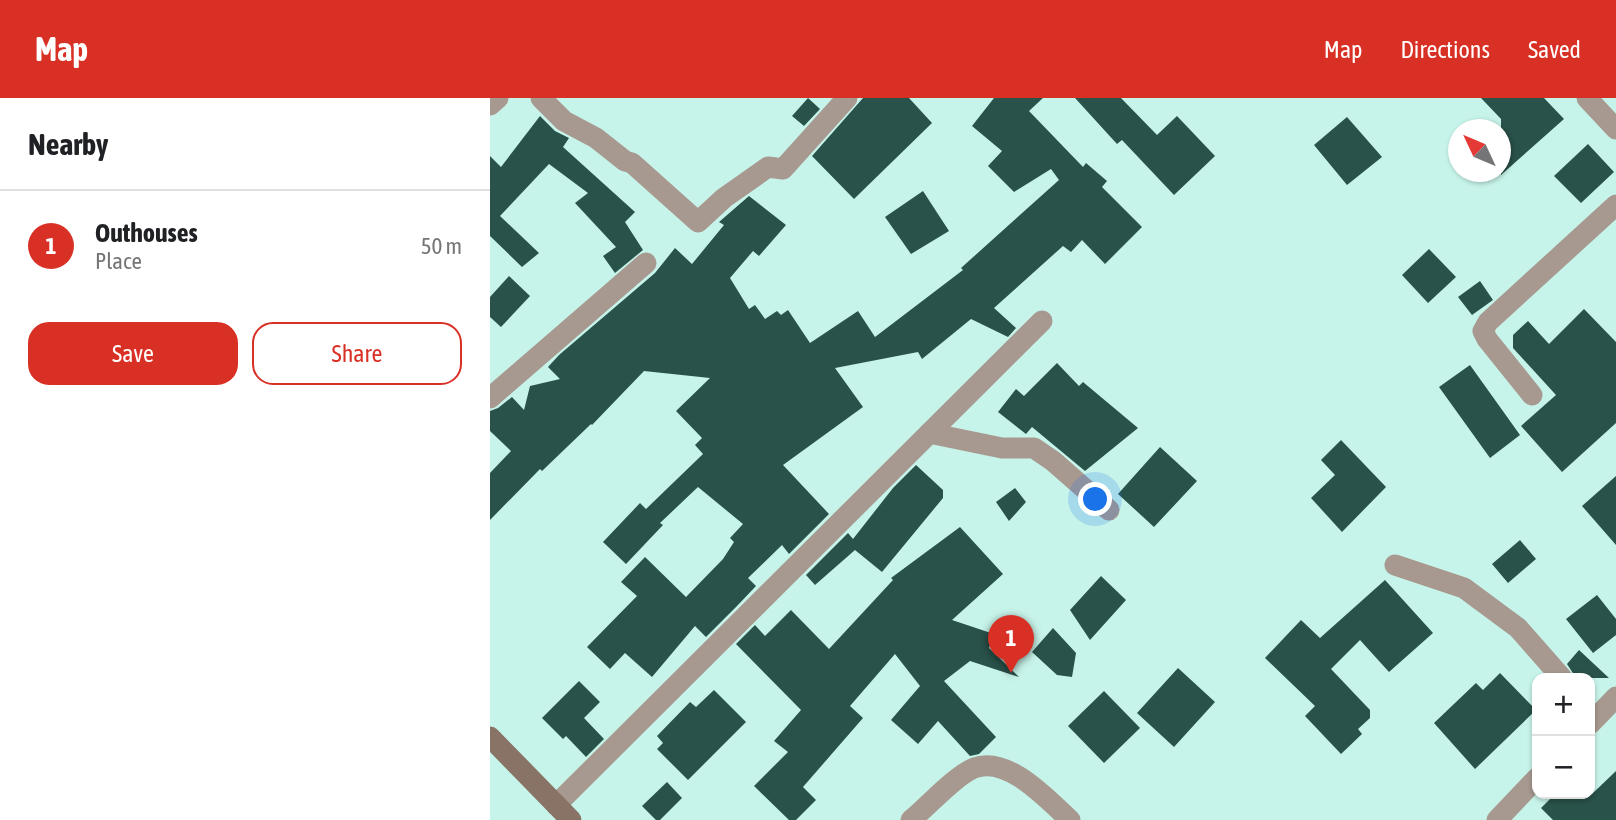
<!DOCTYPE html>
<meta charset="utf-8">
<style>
:root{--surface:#fff;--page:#f6f6f6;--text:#202124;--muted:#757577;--line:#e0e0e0;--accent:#d93025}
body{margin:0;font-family:"Asap Condensed",sans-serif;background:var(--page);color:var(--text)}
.controls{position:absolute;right:21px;bottom:21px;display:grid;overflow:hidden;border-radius:14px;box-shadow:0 2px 5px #0004}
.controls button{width:63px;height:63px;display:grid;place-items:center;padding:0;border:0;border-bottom:2px solid var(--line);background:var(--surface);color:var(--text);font:35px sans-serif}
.compass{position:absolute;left:958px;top:21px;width:63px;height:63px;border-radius:50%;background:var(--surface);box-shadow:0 2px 5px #0004;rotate:314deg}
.you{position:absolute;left:606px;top:402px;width:24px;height:24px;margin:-18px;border:5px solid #fff;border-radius:50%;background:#1a73e8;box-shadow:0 0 0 10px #1a73e833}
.badge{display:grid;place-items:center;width:46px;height:46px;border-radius:50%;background:var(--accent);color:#fff;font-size:23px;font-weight:700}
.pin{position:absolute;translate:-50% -58px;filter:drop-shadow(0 2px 4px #0008)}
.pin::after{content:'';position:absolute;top:37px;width:24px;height:21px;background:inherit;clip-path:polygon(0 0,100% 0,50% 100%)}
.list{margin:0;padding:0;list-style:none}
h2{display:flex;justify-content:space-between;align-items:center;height:91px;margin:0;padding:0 28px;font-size:30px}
h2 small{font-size:23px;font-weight:400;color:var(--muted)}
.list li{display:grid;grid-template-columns:46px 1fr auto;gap:21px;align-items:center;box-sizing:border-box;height:112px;padding:0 28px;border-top:2px solid var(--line)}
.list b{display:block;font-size:26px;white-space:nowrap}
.list p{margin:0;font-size:23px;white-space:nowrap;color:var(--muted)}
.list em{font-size:23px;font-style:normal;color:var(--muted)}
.actions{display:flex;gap:14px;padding:21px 28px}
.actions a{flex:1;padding:16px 0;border:2px solid var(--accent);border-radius:21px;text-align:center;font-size:24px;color:var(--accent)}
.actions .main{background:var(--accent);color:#fff}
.map{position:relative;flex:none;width:1126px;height:722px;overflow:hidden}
header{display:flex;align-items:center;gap:42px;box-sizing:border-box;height:98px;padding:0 35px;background:var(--accent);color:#fff}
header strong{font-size:33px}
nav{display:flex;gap:38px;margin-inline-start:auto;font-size:24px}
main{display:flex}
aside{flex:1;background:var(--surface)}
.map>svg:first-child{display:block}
.building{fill:#29524a}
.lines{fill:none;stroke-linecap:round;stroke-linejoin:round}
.street{stroke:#a89990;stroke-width:21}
.secondary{stroke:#887366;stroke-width:21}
</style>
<header>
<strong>Map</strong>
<nav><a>Map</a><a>Directions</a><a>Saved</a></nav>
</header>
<main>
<aside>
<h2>Nearby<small></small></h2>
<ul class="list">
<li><span class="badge">1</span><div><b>Outhouses</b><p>Place</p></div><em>50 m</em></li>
</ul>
<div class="actions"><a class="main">Save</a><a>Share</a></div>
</aside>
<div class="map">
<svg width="1126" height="722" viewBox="0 0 1126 722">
<rect width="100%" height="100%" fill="#c7f4ea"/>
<path class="building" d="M318 0 330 11 314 28 302 18Z
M373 0H419L442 25 364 101 322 58Z
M504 0H553L539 13 593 69 596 65 617 83 612 89 652 129 615 166 592 142 581 154 573 148 504 210 526 230 518 239 481 221 432 261 428 254 345 270 373 309 293 367 339 416 299 456 292 447 258 480 266 488 247 508 216 539 205 528 162 579 135 555 120 571 97 549 147 498 131 484 155 459 196 499 233 461 244 444 240 440 253 426 208 389 170 425 173 427 136 466 113 444 150 405 156 411 213 356 205 347 212 340 186 313 220 280 154 273 102 327 101 326 52 373 50 371 0 422V375L21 353 0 333V313L8 310 22 299 34 312 40 288 70 281 58 269 69 257 165 175 185 150 202 166 234 127 229 124 259 98 296 127 269 158 263 153 240 180 259 211 265 207 275 221 287 213 291 217 298 212 320 245 368 213 385 239 473 172 471 170 569 82 561 71 524 94 498 68 512 53 482 28Z
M585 0H631L667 37 687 18 725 58 684 97 632 42 627 46Z
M991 0H1054L1074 21 1011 77V21Z
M50 18 65 33 79 40 73 49 145 114 135 124 153 152 125 175 113 158 126 149 85 105 98 95 59 66 10 118 49 155 32 169 0 138V58L11 69Z
M857 19 892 59 857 87 824 47Z
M1098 46 1124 74 1091 105 1064 78Z
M433 93 459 133 421 156 395 119Z
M939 151 966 179 938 205 912 177Z
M19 178 40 198 11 229 0 219V199Z
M990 183 1003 202 982 217 968 199Z
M1094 211 1126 244V325L1072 374 1031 328 1066 297 1023 250V237L1038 223 1059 246Z
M567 265 589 288 593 284 648 330 595 373 542 329 536 336 508 314 526 291 534 298Z
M980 267 1030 337 1000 360 949 289Z
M851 342 896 389 852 434 821 400 845 377 831 362Z
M670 349 707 383 664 429 628 396Z
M426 367 453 392V400L392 474 365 452 325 487 316 477 358 435 363 441 403 390Z
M1126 378V447L1092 408Z
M525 390 536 404 519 423 506 404Z
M470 429 513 476 462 522 504 536 499 550 529 579 480 563 454 583 506 639 489 656 480 658 448 623 428 646 401 622 430 588 405 556 360 608 373 620 313 689 326 702 306 722H299L264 688 298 654 284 643 311 612 246 546 265 527 275 538 301 512 339 551 403 482 401 480Z
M1030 442 1046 461 1018 485 1002 466Z
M611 478 636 502 600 542 580 512Z
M895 482 943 535 899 574 870 542 841 571 880 612V620L868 631 872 636 851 656 815 618 825 608 775 560 811 522 830 540Z
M1107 497 1126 521V537L1103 555 1076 521Z
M563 530 586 555 582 579 567 577 542 554Z
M1089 552 1119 580H1086L1077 566Z
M688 570 725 604 684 649 647 615Z
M1010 575 1046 612 985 671 944 625 986 585 993 592Z
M89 583 110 604 94 620 114 641 96 659 76 638 73 641 52 620Z
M224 592 256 624 198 682 167 651 173 645 167 638 200 604 206 609Z
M614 593 650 630 614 665 578 628Z
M1126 673V722H1063L1051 710 1065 696H1102Z
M177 684 192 700 170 722H166L152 708Z"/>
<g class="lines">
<path class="street" d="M51 0 74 23 106 40 135 63 142 65 208 124 234 100 278 69 293 71 357 0
M1097 0 1126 31
M0 7 8 0
M1042 297 997 241 993 233 998 224 1126 107
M0 300 156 165
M439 335 512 350H544L563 363 619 412
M905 467 974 490 1028 530 1072 580
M1100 626 1126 599
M66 707 552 223
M421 722C439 707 464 679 484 670 518 657 558 702 580 722
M1007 722 1047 680"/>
<path class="secondary" d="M0 639 81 722"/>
</g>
</svg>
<div class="controls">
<button>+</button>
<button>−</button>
</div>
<svg class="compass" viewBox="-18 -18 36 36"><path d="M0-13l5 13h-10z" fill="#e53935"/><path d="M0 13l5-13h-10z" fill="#757577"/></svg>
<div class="you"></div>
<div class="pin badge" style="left:521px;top:575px">1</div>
</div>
</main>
